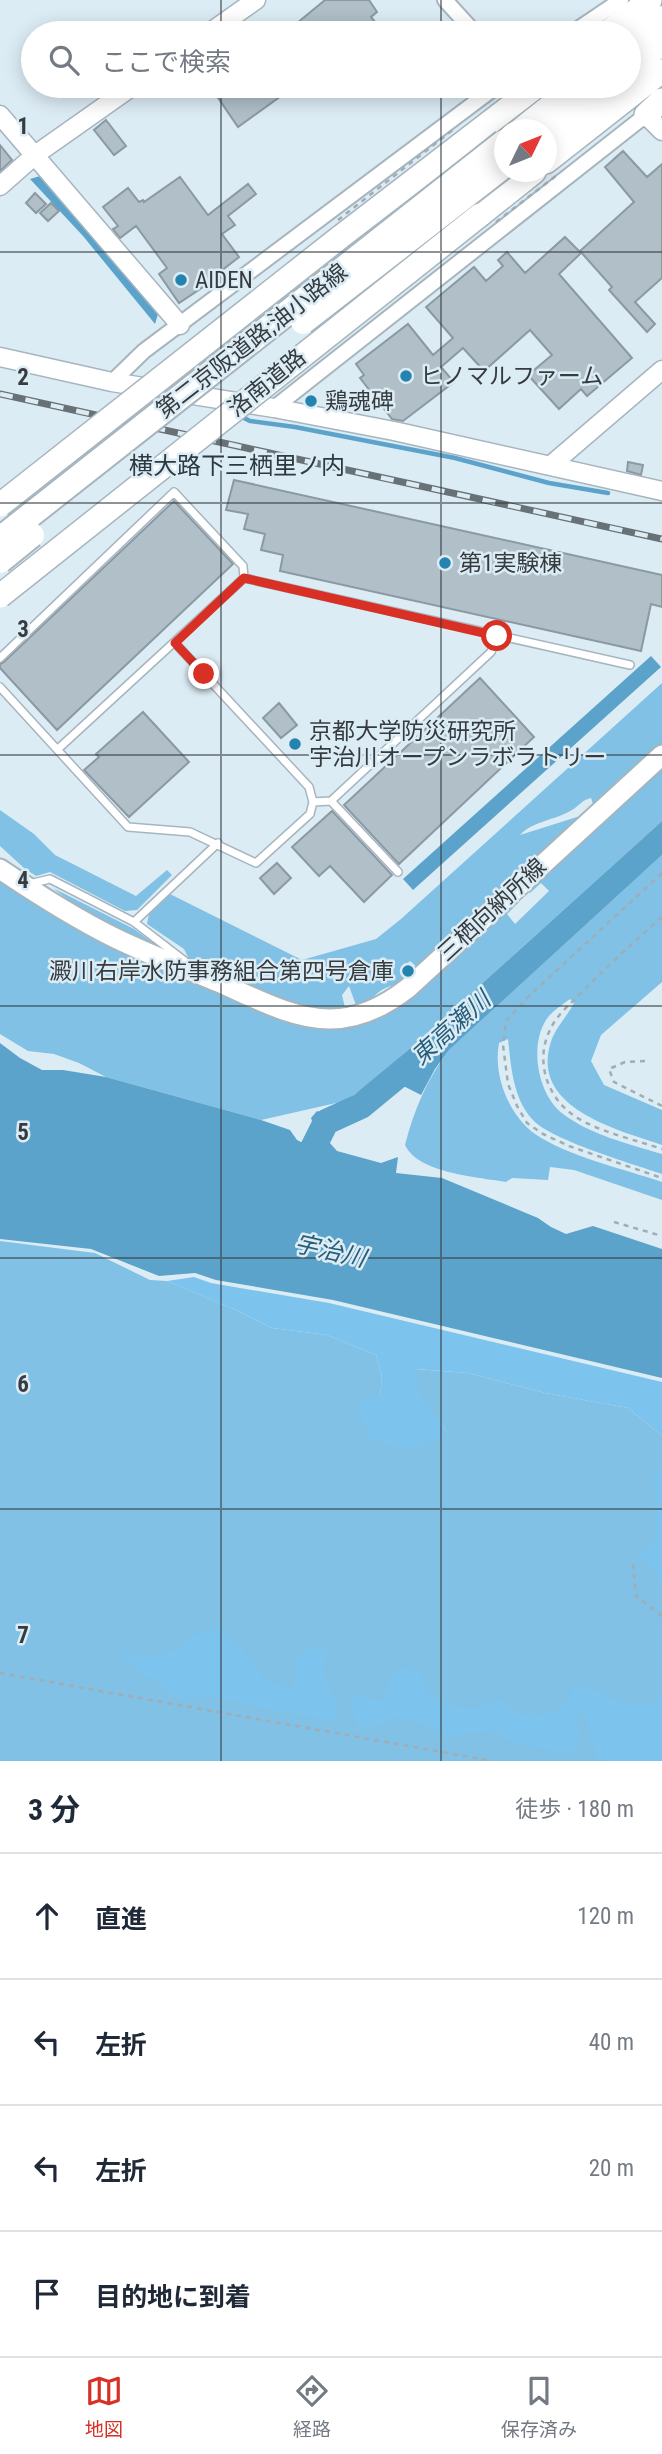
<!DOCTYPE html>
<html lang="ja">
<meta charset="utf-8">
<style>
:root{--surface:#fff;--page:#f2f2f3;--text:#1f2937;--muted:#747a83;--line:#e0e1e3;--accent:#d93025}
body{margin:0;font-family:"Roboto Condensed","Noto Sans JP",sans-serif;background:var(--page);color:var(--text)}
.compass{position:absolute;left:494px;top:119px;width:63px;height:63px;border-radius:50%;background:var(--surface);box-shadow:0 4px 18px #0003;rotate:47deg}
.stop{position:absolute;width:21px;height:21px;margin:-16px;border:5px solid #d93025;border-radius:50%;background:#fff}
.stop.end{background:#d93025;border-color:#fff;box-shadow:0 2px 7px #0008}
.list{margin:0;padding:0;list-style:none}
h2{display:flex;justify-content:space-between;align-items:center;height:91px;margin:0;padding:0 28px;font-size:30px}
h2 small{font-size:23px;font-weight:400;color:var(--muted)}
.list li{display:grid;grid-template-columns:46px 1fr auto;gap:21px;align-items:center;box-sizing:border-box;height:126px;padding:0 28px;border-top:2px solid var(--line)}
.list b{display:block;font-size:26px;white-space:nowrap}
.list em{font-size:23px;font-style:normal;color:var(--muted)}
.icon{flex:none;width:38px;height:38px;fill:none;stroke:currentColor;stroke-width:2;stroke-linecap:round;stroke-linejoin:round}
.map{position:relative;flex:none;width:662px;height:1761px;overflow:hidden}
.search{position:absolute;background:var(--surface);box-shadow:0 4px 18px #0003;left:21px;right:21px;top:21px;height:77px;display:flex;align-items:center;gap:18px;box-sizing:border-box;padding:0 24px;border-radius:38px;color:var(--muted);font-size:26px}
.sheet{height:595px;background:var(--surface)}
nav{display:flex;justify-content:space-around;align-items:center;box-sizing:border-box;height:98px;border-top:2px solid var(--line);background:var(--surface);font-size:19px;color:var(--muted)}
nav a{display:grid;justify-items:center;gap:4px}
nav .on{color:var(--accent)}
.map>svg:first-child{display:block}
.green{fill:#80c1e5}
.forest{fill:#7cc4ed}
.water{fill:#5ba3ca}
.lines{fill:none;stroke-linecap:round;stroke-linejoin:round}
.stream{stroke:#5ba3ca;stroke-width:4.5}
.river{stroke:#5ba3ca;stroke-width:26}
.building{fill:#b0bfc8;stroke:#8b99a2;stroke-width:2}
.service-casing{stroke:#a6b5be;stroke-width:10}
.minor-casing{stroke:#a6b5be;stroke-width:18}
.tertiary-casing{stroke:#a6b5be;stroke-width:21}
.secondary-casing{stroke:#a6b5be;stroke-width:23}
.trunk-casing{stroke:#a6b5be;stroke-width:26}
.motorway-casing{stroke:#a6b5be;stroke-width:28}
.path{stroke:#a0adb4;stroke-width:2.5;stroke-dasharray:5 5;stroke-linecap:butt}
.service{stroke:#fff;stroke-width:7}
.minor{stroke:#fff;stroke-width:14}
.tertiary{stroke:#fff;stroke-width:18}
.secondary{stroke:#fff;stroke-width:19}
.trunk{stroke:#fff;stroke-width:23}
.motorway{stroke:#fff;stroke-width:24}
.rail-casing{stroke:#687176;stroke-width:7}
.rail{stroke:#dcecf5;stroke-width:4.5;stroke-dasharray:13;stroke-linecap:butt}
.trunk-bridge-casing{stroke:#a6b5be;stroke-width:26;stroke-linecap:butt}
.motorway-bridge-casing{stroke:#a6b5be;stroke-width:28;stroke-linecap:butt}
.path-bridge{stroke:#a0adb4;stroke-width:2.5;stroke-dasharray:5 5;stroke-linecap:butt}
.trunk-bridge{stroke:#fff;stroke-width:23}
.motorway-bridge{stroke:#fff;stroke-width:24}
.route{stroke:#d93025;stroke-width:9}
.grid{fill:none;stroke:#353b3f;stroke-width:2;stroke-opacity:0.55}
.poi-dot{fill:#2483af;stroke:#dcecf5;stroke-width:2.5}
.labels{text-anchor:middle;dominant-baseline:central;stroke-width:5;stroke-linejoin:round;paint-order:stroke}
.poi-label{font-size:23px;fill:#353b3f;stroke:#dcecf5;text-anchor:start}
.street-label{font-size:23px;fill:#353b3f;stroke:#dcecf5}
.neighbourhood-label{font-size:24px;fill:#2d3941;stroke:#dcecf5}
.water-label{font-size:24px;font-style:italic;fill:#265d79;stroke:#dcecf5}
.grid-label{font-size:23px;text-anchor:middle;font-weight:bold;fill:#353b3f;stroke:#dcecf5;stroke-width:5;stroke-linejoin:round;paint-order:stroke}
</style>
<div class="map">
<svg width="662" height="1761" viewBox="0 0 662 1761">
<rect width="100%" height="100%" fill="#dcecf5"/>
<path class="green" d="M662 683V748C654 754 645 767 636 771 623 777 611 780 608 797L593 804 591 798C582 800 580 805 572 810 556 820 533 821 520 835L596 811 420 970 410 961 400 971 408 981 403 985C390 983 374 992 369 1004L357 1008 349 986 342 995 346 1012 305 1010 225 979C218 968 204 957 190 961L184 949 147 924 149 913 170 894 302 960 376 939 401 919Z
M662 762V821L444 1018 436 1030 422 1037 382 1075 345 1101 261 1120 106 1077 79 1063 54 1054 28 1051 0 1034V875L254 1003 365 1018 514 896 519 902 507 914 515 924 549 891 541 883 530 893 523 887Z
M0 810 34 834 55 855 136 896 167 870 172 875 137 910 125 911 50 872 36 876 24 868 0 846Z
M662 855V982L601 1035 591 1061 604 1085 662 1110V1145C619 1130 532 1109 550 1045 554 1029 566 1018 574 1003L570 999C562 1005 551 1012 546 1020 529 1047 538 1095 563 1114 591 1135 629 1144 662 1154V1174C633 1164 551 1140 533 1120 513 1099 511 1066 508 1039L499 1043C493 1075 508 1114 535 1134 567 1156 624 1169 662 1182V1200L574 1170 550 1167 548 1180 512 1178 506 1182C477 1177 418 1173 405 1145 414 1110 427 1079 449 1050Z
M53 888 134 929 180 962 98 923Z
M0 1241 95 1253 150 1280 167 1281 236 1310 272 1328 327 1335 376 1355 382 1378 380 1397 447 1431 418 1394 415 1369 468 1373 545 1393 628 1408 662 1436V1761H0Z"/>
<path class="forest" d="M194 1277 211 1283 329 1303 662 1382V1436L628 1408 545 1393 468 1373 416 1369 419 1394 447 1431C413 1455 408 1452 370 1438L360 1413 359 1400 380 1396 382 1378 376 1355 327 1335 272 1328 236 1310 167 1281Z
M662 1467V1582L638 1555 656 1540 654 1471Z
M218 1627C226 1634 235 1642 242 1650 256 1668 266 1689 293 1687L296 1659 311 1648 327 1651 323 1673 337 1704V1722L210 1697 180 1699 126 1661 123 1647 135 1657H155L182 1648 194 1635Z
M394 1669 421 1670 427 1692C462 1709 464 1717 501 1699L519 1715 555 1713 578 1684 617 1701 637 1705 662 1700V1761H605L597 1758 587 1719 577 1710 579 1736 573 1755 514 1742 490 1730 455 1736 395 1716 378 1726 357 1727 351 1702 361 1692 372 1700 382 1701Z"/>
<path class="water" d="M40 176 158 314 155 324 83 236 30 179Z
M651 656 661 667 413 890 403 879Z
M662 821V855L449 1050 435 1069 421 1095 382 1075 422 1037 436 1030 444 1018Z
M0 1043 20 1058 42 1070H63L106 1077 261 1120 290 1130 297 1140 303 1143 314 1127 311 1118 317 1111 329 1115 334 1127 329 1142 337 1151 381 1163 398 1157 396 1173 442 1178 538 1218 551 1227 566 1234 593 1226 662 1249V1378L333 1300 216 1280 195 1273 159 1276 91 1249 0 1239Z"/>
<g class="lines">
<path class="stream" d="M240 416 250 421 295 427 455 458 549 483 608 493"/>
<path class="river" d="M312 1150 326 1122 361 1106 418 1059"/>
</g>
<path class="building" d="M325 0H369L377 12 371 17 384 33H285Z
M210 86H295L238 127Z
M106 120 126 146 114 155 94 130Z
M0 145 12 160 0 171Z
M623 151 647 177 662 164V278L635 302 655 324 647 332 609 290 612 287 580 251 634 202 605 167Z
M180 177 208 215 248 184 256 194 228 216 235 225 222 234 239 257 216 275 218 277 179 303 159 274 167 268 136 226 120 238 113 229 118 226 103 207 128 188 139 202 143 200 144 202Z
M35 193 46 204 36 213 26 203Z
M51 203 59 211 48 221 40 213Z
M565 237 581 253 559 274 632 358 587 396 581 389 559 409 528 375 552 355 530 330 484 371 463 348 441 367 454 382 403 421 392 419 360 378 364 375 356 364 408 324 433 355 453 338 426 307 474 267 486 281 503 266 498 260 507 252 525 273Z
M628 462 643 465 641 475 627 471Z
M234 480 662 575V607L651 604 641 651 280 571 283 555 261 550 265 534 244 529 248 514 226 510Z
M174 501 233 564 57 730 0 668V664L4 662Z
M480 678 534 737 399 864 344 805Z
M279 703 297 725 281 738 263 718Z
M143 712 189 762 129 817 84 770 99 757 96 754Z
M332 811 392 875 364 902 330 866 319 876 292 847Z
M277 863 291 878 274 894 260 878Z"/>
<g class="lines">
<defs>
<path id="service" d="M0 658 174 492 243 566 244 578
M0 687 128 827 190 832 256 863 310 814 313 802 309 787 175 643
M58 749 244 578 630 665
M331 801 398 872
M313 802 331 801 491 652 497 636
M29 884 50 879 134 922 186 962
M134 922 218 843"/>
<path id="minor" d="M445 0 475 33
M572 33 621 0
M112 382 144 351 497 86
M274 408 646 115"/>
<path id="tertiary" d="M209 33 256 0
M0 115 180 325
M646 115 662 131
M0 186 35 155 133 86
M0 357 112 382 274 408 394 431 662 491
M550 466 662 370"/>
<path id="secondary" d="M0 869C37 894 75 918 115 938 148 954 184 968 218 982 253 997 292 1019 330 1019 360 1019 385 1006 408 988L662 755"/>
<path id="trunk" d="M606 33 650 0
M646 115 662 100
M546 162 662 71
M480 215 534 172
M339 238 537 86"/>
<path id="motorway" d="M629 45 662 18
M629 69 662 43
M521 130 576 86
M546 134 607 86"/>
</defs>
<use href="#service" class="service-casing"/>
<use href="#minor" class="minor-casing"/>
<use href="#tertiary" class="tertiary-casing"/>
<use href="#secondary" class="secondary-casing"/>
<use href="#trunk" class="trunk-casing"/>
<use href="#motorway" class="motorway-casing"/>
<path class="path" d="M662 873 530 995 506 1021 503 1045 508 1084 517 1106 527 1123 543 1134 569 1146 662 1178
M662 917C634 942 606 967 580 994 568 1006 555 1017 549 1032 535 1063 548 1099 576 1117 599 1132 636 1140 662 1149
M645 1061 625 1062 609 1069 614 1082 662 1106
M614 1222 662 1236
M633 1564 636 1596 662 1616
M0 1673 492 1761"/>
<use href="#service" class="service"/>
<use href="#minor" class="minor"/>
<use href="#tertiary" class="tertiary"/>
<use href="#secondary" class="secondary"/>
<use href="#trunk" class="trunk"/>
<use href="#motorway" class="motorway"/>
<defs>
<path id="rail" d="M0 394 662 539"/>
</defs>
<use href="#rail" class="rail-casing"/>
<use href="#rail" class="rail"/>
<defs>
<path id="trunk-bridge" d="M0 505 339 238
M0 596 480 215"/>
<path id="motorway-bridge" d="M303 322 504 166
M0 539 504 142
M0 561 32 535"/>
</defs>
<use href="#trunk-bridge" class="trunk-bridge-casing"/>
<use href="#motorway-bridge" class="motorway-bridge-casing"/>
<path class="path-bridge" d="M338 220 454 129
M496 222 557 175"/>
<use href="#trunk-bridge" class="trunk-bridge"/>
<use href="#motorway-bridge" class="motorway-bridge"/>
</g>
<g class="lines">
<path class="route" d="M204 674 175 643 244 578 497 636"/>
</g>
<path class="grid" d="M221 0V33M441 0V33M221 86V1761M441 86V1761M0 252H662M0 503H662M0 755H662M0 1006H662M0 1258H662M0 1509H662"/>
<g class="poi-dot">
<circle cx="181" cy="280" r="7"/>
<circle cx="406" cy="376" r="7"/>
<circle cx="311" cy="401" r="7"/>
<circle cx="445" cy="563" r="7"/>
<circle cx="295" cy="744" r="7"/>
<circle cx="408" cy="971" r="7"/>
</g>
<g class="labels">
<g class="poi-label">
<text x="195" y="280">AIDEN</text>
<text x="420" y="376">ヒノマルファーム</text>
<text x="325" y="401">鶏魂碑</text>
<text x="459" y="563">第1実験棟</text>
<text x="309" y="731">京都大学防災研究所<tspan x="309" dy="26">宇治川オープンラボラトリー</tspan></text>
<text x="394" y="971" text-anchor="end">澱川右岸水防事務組合第四号倉庫</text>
</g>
<g class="street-label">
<text transform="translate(252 341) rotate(-38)">第二京阪道路;油小路線</text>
<text transform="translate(267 383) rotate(-39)">洛南道路</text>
<text transform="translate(492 910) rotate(-43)">三栖向納所線</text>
</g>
<g class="neighbourhood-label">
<text x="237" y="466">横大路下三栖里ノ内</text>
</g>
<g class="water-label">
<text transform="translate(451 1028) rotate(-42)">東高瀬川</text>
<text transform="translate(330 1251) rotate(13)">宇治川</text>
</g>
</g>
<g class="grid-label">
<text x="23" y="134">1</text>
<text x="23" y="385">2</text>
<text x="23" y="637">3</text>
<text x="23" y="888">4</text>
<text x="23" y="1140">5</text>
<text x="23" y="1392">6</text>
<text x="23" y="1643">7</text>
</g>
</svg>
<svg class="compass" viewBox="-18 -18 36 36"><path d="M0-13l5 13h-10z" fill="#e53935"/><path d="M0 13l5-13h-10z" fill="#747a83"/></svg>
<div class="stop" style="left:497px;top:636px"></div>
<div class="stop end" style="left:204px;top:674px"></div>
<div class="search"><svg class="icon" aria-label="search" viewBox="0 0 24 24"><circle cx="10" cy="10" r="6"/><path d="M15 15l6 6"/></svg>ここで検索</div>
</div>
<section class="sheet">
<h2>3 分<small>徒歩 · 180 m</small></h2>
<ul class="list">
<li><svg class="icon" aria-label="ahead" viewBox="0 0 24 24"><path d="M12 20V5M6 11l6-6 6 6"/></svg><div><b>直進</b></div><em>120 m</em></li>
<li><svg class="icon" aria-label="left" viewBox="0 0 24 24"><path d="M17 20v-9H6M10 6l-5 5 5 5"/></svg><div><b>左折</b></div><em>40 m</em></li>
<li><svg class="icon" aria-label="left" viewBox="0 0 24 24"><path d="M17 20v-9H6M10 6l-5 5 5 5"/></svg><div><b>左折</b></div><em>20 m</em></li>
<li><svg class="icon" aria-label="arrive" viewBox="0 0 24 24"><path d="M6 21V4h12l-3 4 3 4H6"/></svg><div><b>目的地に到着</b></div></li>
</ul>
</section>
<nav>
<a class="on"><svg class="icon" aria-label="map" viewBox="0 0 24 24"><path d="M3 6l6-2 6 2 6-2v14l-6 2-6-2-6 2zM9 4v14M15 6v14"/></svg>地図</a>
<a><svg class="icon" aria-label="directions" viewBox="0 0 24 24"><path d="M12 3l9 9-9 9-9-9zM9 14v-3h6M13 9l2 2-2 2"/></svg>経路</a>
<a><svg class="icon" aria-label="saved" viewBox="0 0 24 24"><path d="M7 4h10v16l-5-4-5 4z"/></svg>保存済み</a>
</nav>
